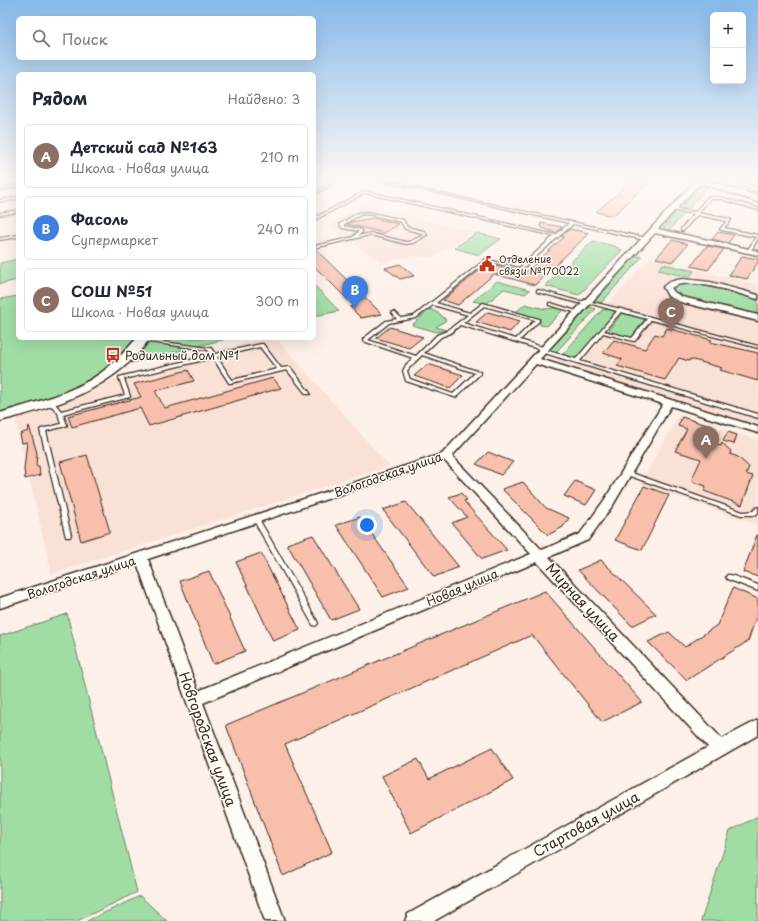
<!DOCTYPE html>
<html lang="ru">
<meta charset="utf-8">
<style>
:root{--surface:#fff;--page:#f2f2f3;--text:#1f2937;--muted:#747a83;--line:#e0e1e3;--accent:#b45309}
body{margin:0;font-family:"Playpen Sans",sans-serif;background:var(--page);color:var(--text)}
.controls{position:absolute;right:12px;top:12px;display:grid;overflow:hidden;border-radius:6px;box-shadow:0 4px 16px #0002}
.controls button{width:36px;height:36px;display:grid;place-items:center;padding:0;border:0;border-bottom:1px solid var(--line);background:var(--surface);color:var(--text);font:20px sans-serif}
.you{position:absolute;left:367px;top:525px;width:14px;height:14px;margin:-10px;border:3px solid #fff;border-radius:50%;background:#1a73e8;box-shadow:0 0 0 6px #1a73e833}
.badge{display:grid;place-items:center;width:26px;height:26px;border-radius:50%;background:var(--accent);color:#fff;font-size:13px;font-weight:700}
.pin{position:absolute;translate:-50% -33px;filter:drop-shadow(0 1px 2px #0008)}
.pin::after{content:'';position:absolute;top:21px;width:14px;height:12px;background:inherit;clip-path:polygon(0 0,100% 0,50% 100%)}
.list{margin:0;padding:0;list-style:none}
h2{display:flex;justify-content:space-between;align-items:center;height:52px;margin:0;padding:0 16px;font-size:17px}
h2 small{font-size:13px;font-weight:400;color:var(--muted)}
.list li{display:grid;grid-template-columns:26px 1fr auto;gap:12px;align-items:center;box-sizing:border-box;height:64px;margin:0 8px 8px;padding:0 8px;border:1px solid var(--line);border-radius:6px}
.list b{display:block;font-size:15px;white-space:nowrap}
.list p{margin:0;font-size:13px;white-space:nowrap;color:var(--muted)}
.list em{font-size:13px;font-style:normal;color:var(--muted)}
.icon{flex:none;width:22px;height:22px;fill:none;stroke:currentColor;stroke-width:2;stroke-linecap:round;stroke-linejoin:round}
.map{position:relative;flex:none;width:758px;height:921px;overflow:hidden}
.search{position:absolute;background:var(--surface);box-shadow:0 4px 16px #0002;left:16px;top:16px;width:300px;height:44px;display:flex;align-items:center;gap:10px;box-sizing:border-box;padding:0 14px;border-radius:6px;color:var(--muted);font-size:15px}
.panel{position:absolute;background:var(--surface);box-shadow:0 4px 16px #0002;left:16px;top:72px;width:300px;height:268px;border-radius:6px}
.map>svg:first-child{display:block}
.built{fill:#fae1d6}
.green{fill:#a0dda5;stroke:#6e8462}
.building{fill:#f7bfac;stroke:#3b2a1e}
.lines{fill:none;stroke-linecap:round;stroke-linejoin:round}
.lane-casing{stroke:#3b2a1e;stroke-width:2.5}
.street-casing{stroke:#3b2a1e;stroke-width:3}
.secondary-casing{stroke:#3b2a1e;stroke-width:3}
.primary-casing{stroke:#3b2a1e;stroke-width:3}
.lane{fill:#fdfcf7;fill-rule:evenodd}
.street{fill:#fdfcf7;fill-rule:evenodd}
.secondary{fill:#fdfcf7;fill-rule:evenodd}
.primary{fill:#fdfcf7;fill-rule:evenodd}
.labels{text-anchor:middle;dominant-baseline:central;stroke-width:3;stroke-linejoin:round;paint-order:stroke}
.far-poi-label{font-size:10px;fill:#3b2a1e;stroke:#fdfcf7;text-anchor:start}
.poi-label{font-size:12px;fill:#3b2a1e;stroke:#fdfcf7;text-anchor:start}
.street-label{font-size:12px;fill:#3b2a1e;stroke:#fdfcf7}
.near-street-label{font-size:14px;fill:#3b2a1e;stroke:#fdfcf7}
</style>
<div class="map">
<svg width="758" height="921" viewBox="0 0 758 921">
<rect width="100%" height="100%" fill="#fcf0e8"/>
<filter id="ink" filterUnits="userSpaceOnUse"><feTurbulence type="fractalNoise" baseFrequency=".025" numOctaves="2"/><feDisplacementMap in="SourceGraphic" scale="8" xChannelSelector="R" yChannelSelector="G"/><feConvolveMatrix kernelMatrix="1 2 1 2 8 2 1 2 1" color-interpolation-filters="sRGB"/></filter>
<g filter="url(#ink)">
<path class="built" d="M364 205 475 232 431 258 413 256 381 263 329 225Z
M650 258 758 285V425L555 362Z
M265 338H276L389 466 52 574 15 418 80 396 126 373Z
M679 415 758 440V525L640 483Z"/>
<path class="green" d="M700 186 707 187 687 211 681 208Z
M676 212H685L668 232 662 230Z
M477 233 501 239 479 255 454 248Z
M593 241 614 246 622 250 579 295 545 286Z
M633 255 642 257 601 303 592 300Z
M18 259V280L0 284V263Z
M663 264 694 271 689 277 658 270Z
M497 281 530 290 525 294 504 289 486 304 473 301Z
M679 283 698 284 758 298V317L681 298 671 289V287Z
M314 285 339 311 314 316Z
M18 296V338H137C124 351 112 366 97 376 69 395 32 402 0 412V299Z
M525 304 545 309 554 308 563 310 547 326 540 325V319L516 312Z
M586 306 596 309 556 352 546 349Z
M430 309 440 314 446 320 436 327 446 330 437 332 412 325Z
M612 309 615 313 576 359 562 355 602 310Z
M622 313 645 319 631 338 607 332Z
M154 338H230L131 363Z
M67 614 137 892 77 921H0V636Z
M758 816V921H701L730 831Z
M140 896 167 921H87Z"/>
<path class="building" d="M632 181H650L613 216 596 212Z
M373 218 399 224 384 233 347 224 351 222Z
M541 223 562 227 556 233 540 227Z
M570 229 589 233 535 285 494 274 458 305 443 300 487 264 525 273 564 237 561 236Z
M718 232 734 235 728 243 712 239Z
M672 240 688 244 672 262 656 258Z
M707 246 724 249 708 270 691 266Z
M314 249H315L382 314 361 318 350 307 354 306 314 266Z
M742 256 758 259V262L747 279 729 275Z
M400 264 414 276 400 279 385 268Z
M488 312 520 321 510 332 476 322Z
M390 327 423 337 409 348 376 338Z
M667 328 712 340 710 342 758 353V381L720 370 722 368 690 359 689 361 679 358 665 380 617 366 622 359 603 353 614 340 645 349 655 334 662 336Z
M428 364 463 375 450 388 414 376Z
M188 370 194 381 155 391 165 408 273 378 281 388 149 426 140 408 72 427 68 416 141 397 134 384Z
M682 417 710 426 704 441 721 446 722 443 731 451 730 454 738 457 749 467 746 474 753 476 742 505 704 491 706 486 691 481 701 459 675 451 687 429 678 426Z
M29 426 37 453 36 466H39L40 475 25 479 24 469 27 442 22 443 20 434 28 431Z
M728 432 737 435 734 444 723 441Z
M488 452 513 462 501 475 476 464Z
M87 455 110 532 81 541 60 462Z
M575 481 596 490 586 505 564 496Z
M523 482 546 508 569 518 563 527 548 535 502 489Z
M644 486 669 495 642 550 615 540Z
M461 493 467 500 464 501 475 514 474 515 475 514 507 550 482 559 452 523 467 517 449 497Z
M406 502 459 567 434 577 383 510Z
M360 517 409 587 383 597 336 525Z
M313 535 359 609 331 620 287 544Z
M757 535H758V577L743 572Z
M261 553 300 630 273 641 236 562Z
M601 560 656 614 632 626 578 570Z
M209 571 245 651 213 664 180 581Z
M733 588 758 599V612L748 641 687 680 648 642 669 632 685 647 717 625Z
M545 591 642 702 602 722 532 635 285 744 332 852 283 876 226 725Z
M492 748 513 780 411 833 382 776 418 759 429 779Z"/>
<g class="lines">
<defs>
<path id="lane" d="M333 181H337L314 195V193Z
M383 181H389L400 184 403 181H407L403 185 646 238V240H645L573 224 521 270 488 261 436 303 470 313 483 303 539 319V321L520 340 546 348V349L545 350 576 359 617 311 588 303H578L537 292V290H539L578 301H588L621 309 758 346V348L651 320 635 341H633L603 333 580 361 758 414V418L541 352V351L542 350 460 325 451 333 441 337 424 353 480 372V374L456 397H454L406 381 403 371 406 365 413 358 363 341V339L386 321 397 319 392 313 393 312H395L401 318 414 316 486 259 519 268 554 236 365 193 317 219 314 218V216L316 217 365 191 556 235 569 223ZM433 305 468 315 447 331 437 335 416 356 368 340 389 323 416 318ZM484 306 535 320 516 339 463 323ZM621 312 647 319 632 338 604 331ZM422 355 475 373 453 394 410 379 407 371 410 367Z
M18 185V187L0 190V188Z
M18 197V199L0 202V200Z
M708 197H720L758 208V210L720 199H710L698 213 730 219 731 220 724 228 758 235V239L750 252 747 251 756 237 721 230 720 229 727 221 697 215 683 231H681V229L694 214 672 210V208L695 212Z
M18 210V212L0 215V213Z
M368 212 403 220 407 227 424 231 427 235 413 243 406 244 370 235 314 248V246L353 237 359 231 342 228 340 224 358 213ZM368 214 401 222 405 229 422 233 423 235 411 241 406 242 370 233 358 236 362 232V230L344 226V224L360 215Z
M18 235V237L0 240V238Z
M549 303H551L580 312 579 313H577L549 305Z
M140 339 209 348H211L215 354 261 344H263L281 368 290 367 310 393V394H306L287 370 231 383H229L213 358 124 379 130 396V397L63 414 67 425 66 426 46 431 71 535 70 537H66L40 430 41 429 61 424 58 413 48 402V400H52L61 411 125 395 119 378V377L211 355 208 350 142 341 140 340ZM260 347 277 369 232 380 217 357Z
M626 471 743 512 753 511 756 508 758 507V513L755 515H741L624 474 623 473 624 472Z
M256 517 258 518 259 519 317 621 318 623 317 625 315 626 313 625 253 519 254 518Z
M727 575H731L758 585V591L727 579 726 577Z"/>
<path id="street" d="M695 181 701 182 658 229 758 251V255L655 233 540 359 758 427V433L671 406 613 505 588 540 549 557 722 739 758 720V735L434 921H405L408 914 708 747 537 562 203 703 285 921H265L137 563 0 608V598L442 454ZM536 364 663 404 605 499 580 534 542 550 452 456ZM444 460 531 554 198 691 148 559Z
M742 182 758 188V192L740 185 739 184Z
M683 279 710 282 758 295V299C738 294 689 275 671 288L674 292 682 297 758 315V321L676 301 668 296 663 287C669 281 675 280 683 279Z"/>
<path id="secondary" d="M137 338H150C116 388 56 407 0 421V413C35 402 72 394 102 372 115 362 126 350 137 338Z"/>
<path id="primary" d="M693 181H708L758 196V202Z"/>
</defs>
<use href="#lane" class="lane-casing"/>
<use href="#street" class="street-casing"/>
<use href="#secondary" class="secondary-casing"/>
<use href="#primary" class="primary-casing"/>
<use href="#lane" class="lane"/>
<use href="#street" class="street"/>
<use href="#secondary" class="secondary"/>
<use href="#primary" class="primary"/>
</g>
</g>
<linearGradient id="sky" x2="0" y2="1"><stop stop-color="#87b9eb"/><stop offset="0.58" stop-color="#fef8f5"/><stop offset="1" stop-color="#fef8f5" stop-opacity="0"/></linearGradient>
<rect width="758" height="310" fill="url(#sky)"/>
<defs>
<symbol id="civic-bare" viewBox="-9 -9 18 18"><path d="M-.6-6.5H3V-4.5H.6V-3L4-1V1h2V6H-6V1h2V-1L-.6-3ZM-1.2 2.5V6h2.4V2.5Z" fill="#c8321e" stroke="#fdfcf7" stroke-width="2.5" paint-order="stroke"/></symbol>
<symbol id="bus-bare" viewBox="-9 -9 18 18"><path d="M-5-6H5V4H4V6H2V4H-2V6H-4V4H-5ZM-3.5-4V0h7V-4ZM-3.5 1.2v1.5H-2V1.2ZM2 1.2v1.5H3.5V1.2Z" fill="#c8321e" stroke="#fdfcf7" stroke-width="2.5" paint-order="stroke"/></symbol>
</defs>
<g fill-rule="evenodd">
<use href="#civic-bare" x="476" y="253" width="22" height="22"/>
<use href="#bus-bare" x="102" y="344" width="22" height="22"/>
</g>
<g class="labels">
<g class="far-poi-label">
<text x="499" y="258">Отделение<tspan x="499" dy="12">связи №170022</tspan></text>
</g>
<g class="poi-label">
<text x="125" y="355">Родильный дом №1</text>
</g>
<g class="street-label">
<text transform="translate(388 474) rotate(-19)">Вологодская улица</text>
<text transform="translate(81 577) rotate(-18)">Вологодская улица</text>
<text transform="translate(462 587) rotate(-23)">Новая улица</text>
</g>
<g class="near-street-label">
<text transform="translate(583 602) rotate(47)">Мирная улица</text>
<text transform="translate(208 739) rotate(70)">Новгородская улица</text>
<text transform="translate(586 824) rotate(-29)">Стартовая улица</text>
</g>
</g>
</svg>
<div class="controls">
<button>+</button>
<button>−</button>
</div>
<div class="you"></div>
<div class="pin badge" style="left:706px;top:459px;background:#8d6e63">A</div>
<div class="pin badge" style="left:355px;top:309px;background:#3f7fe0">B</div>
<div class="pin badge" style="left:671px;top:331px;background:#8d6e63">C</div>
<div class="search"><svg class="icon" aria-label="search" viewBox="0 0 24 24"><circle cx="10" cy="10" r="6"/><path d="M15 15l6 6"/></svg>Поиск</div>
<section class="panel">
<h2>Рядом<small>Найдено: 3</small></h2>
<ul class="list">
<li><span class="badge" style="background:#8d6e63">A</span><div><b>Детский сад №163</b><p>Школа · Новая улица</p></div><em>210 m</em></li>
<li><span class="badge" style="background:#3f7fe0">B</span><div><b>Фасоль</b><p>Супермаркет</p></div><em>240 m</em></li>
<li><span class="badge" style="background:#8d6e63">C</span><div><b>СОШ №51</b><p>Школа · Новая улица</p></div><em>300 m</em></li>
</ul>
</section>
</div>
